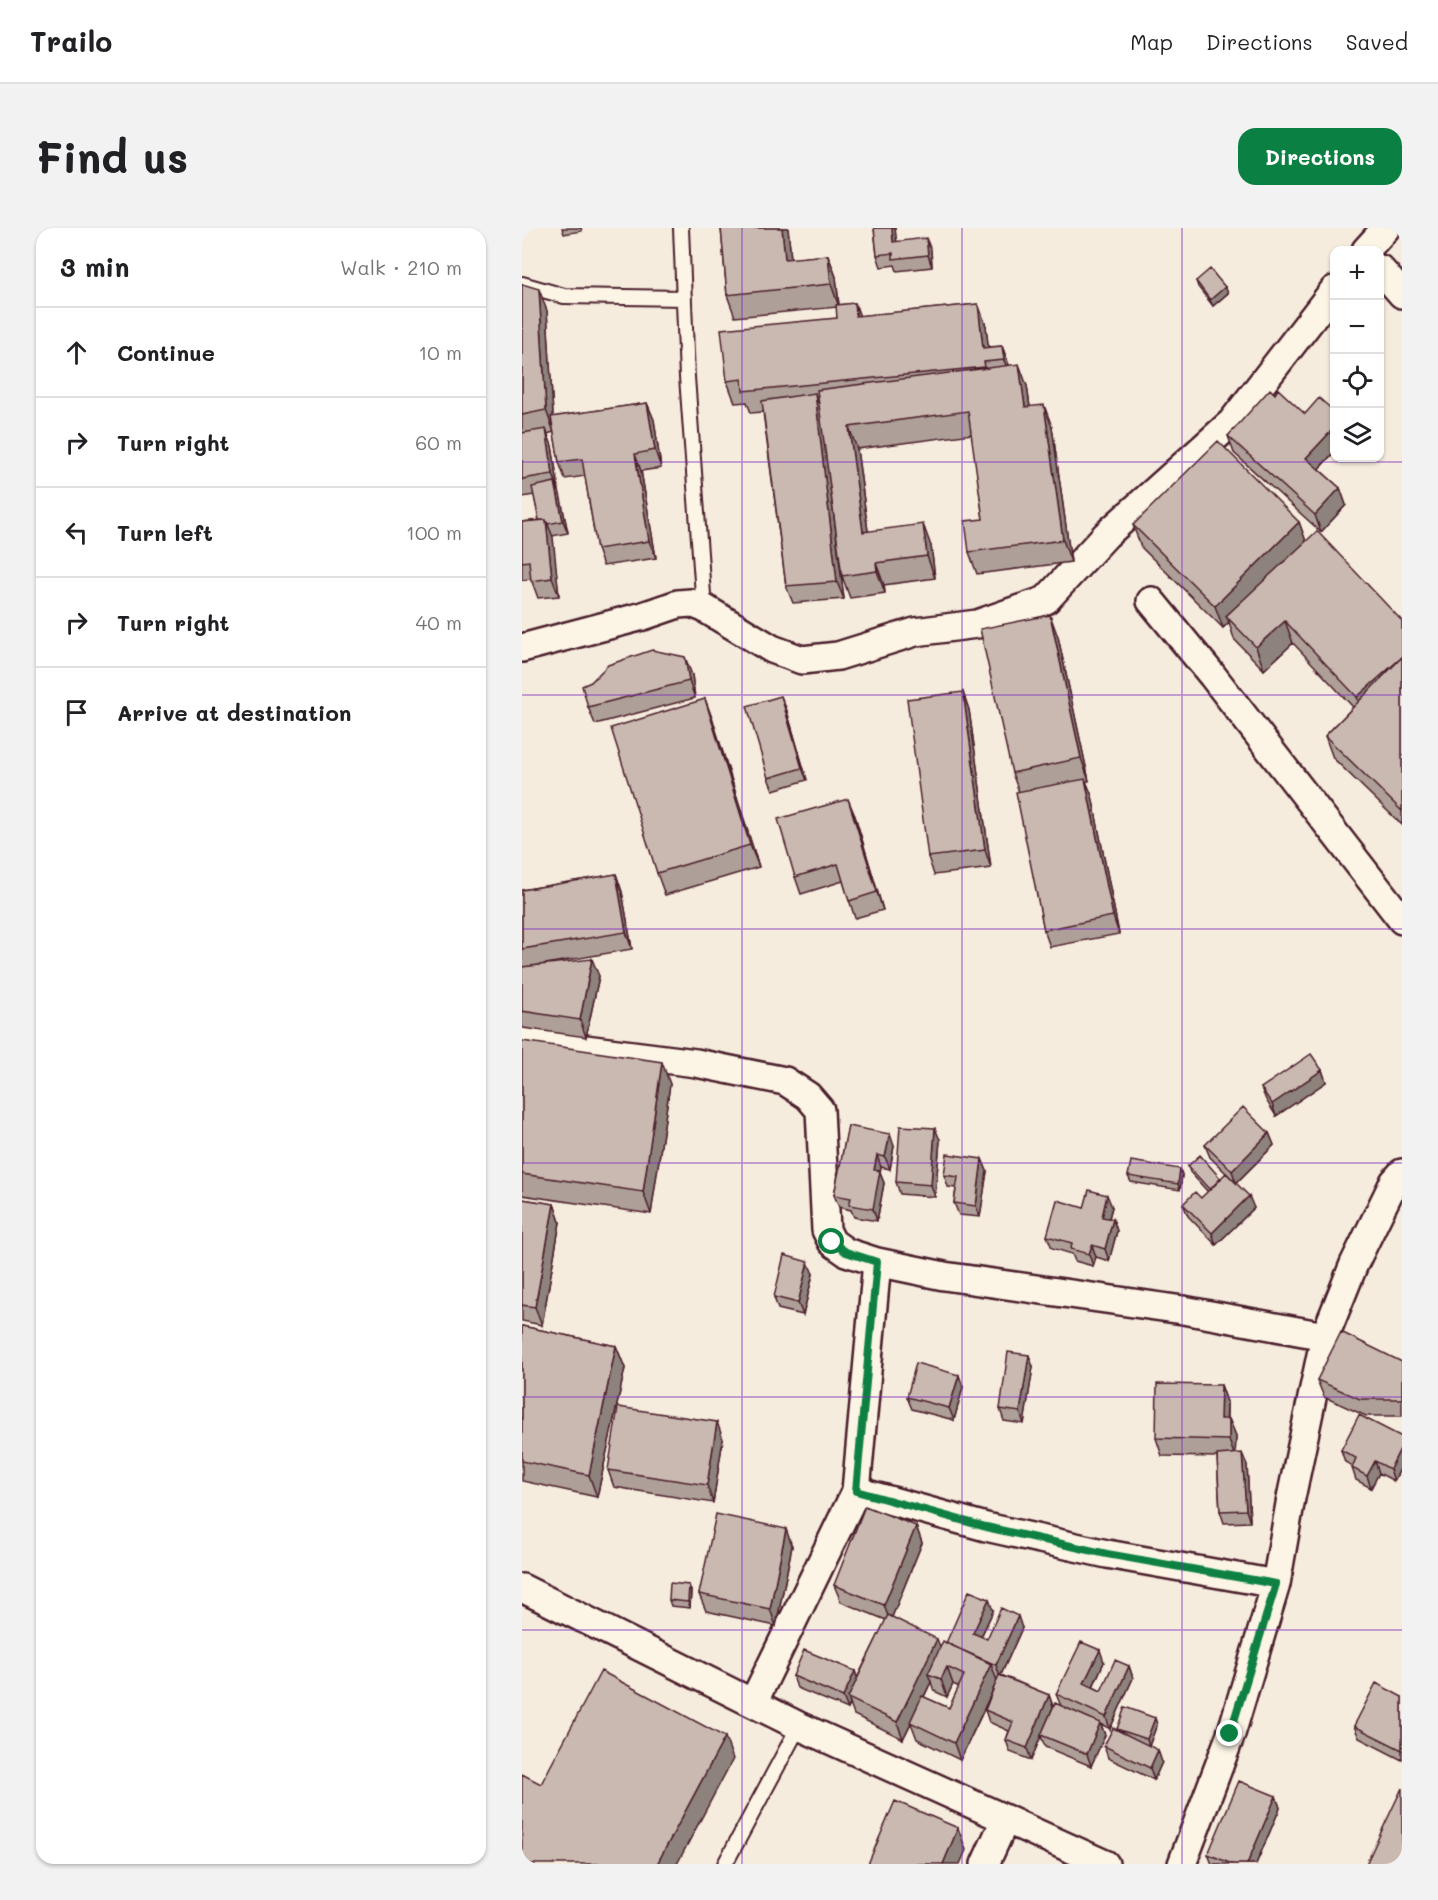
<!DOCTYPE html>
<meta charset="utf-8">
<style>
:root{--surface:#fff;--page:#f2f2f2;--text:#202124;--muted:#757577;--line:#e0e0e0;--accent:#0b8043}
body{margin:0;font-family:Mali,sans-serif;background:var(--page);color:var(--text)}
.controls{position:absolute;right:18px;top:18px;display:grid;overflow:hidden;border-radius:12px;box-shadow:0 2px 4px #0004}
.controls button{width:54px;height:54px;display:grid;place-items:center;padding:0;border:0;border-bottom:2px solid var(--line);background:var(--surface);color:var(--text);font:30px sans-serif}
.stop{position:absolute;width:18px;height:18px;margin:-14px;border:4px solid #0b8043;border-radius:50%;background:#fff}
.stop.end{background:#0b8043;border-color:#fff;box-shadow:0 2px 6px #0008}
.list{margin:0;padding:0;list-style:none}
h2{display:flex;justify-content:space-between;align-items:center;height:78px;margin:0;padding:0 24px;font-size:26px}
h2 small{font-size:20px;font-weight:400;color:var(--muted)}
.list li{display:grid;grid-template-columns:39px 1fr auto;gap:18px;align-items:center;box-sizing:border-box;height:90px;padding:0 24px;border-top:2px solid var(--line)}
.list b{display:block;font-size:22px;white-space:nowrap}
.list em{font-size:20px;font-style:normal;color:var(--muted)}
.icon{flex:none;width:33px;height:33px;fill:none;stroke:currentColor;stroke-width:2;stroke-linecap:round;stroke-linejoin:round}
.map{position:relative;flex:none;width:880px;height:1636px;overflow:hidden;border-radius:18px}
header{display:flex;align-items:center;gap:36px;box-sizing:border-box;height:84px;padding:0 30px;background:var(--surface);border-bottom:2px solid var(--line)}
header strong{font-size:28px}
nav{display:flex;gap:33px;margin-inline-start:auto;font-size:21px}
.intro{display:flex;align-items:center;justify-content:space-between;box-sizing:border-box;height:144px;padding:0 36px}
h1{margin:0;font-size:42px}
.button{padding:15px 27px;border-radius:18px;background:var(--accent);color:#fff;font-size:21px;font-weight:700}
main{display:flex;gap:36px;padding:0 36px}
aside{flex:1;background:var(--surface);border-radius:18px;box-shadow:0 2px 4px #0004}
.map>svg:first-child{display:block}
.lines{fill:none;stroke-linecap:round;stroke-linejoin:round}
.lane-casing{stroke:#4a1f2b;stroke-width:18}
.street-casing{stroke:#4a1f2b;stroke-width:32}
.lane{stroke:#fcf5e5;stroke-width:14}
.street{stroke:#fcf5e5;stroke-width:27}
.wall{fill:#ae9f98;stroke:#4a1f2b;stroke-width:1.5;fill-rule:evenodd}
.shaded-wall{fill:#8d827c;stroke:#4a1f2b;stroke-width:1.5}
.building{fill:#cab9b1;stroke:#4a1f2b;stroke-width:1.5}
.route{stroke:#0b8043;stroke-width:8}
.grid{fill:none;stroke:#7b2cbf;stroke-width:1.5;stroke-opacity:0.55}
</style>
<header>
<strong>Trailo</strong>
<nav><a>Map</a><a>Directions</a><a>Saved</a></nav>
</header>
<div class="intro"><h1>Find us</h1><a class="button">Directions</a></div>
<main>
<aside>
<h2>3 min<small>Walk · 210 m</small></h2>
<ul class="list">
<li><svg class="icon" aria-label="ahead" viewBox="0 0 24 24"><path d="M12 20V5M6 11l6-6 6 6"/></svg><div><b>Continue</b></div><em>10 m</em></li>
<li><svg class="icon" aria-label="right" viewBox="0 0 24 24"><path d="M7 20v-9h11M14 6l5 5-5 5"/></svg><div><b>Turn right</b></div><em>60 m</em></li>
<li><svg class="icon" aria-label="left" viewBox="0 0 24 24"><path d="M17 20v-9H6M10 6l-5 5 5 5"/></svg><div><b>Turn left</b></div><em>100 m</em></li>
<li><svg class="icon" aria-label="right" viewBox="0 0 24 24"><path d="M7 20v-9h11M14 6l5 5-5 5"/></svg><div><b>Turn right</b></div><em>40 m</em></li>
<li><svg class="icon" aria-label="arrive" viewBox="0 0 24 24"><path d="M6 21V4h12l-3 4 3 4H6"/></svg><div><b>Arrive at destination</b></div></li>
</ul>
</aside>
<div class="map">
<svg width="880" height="1636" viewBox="0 0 880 1636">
<rect width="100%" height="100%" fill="#f5ecde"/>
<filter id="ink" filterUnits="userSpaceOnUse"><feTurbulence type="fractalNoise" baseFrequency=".0167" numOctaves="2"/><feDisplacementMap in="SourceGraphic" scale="12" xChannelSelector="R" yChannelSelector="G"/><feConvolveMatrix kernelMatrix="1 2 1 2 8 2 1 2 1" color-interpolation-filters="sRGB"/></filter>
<g filter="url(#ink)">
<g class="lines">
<defs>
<path id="lane" d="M159 0 165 149 182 380
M0 56 42 68 162 70
M203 1636 277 1498"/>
<path id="street" d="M844 22 864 0
M858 41 880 66
M629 373 690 447 880 692
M0 420 121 388 156 376 169 375 182 380 250 421 280 432 316 428 393 404 455 396 524 372 584 307 710 194 812 62
M0 813 174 835 263 853 286 868 298 882 304 1002 310 1014 324 1024 355 1034 422 1048 661 1082 803 1108
M355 1034 334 1263 464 1299 585 1326 754 1356
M0 1360 277 1498 583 1636
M231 1475 334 1263
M463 1636 483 1592
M660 1636 709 1506 754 1356 769 1270 803 1108 832 1036 872 954 880 945"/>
</defs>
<use href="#lane" class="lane-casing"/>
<use href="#street" class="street-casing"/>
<use href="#lane" class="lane"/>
<use href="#street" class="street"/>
</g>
<path class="wall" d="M40 0H59L60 3 42 6Z
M199 0H266L269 31 306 27 314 49 317 77 333 75 337 88 456 76 464 98 466 119 480 118 487 137 505 158 508 179 530 199 549 334 455 346 447 324 461 291 450 206 335 221 346 303 409 318 413 350 362 357 363 365 328 370 320 348 309 266 322 371 271 375 264 358 241 184 229 185 225 174 213 175 205 153 315 90V79L213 89 205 67Z
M352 0H373L374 13 409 22 410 39 375 43 373 37 359 39 355 27Z
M674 53 703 59 706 65 691 78 676 59Z
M0 56 25 83 31 189 125 175 132 192 139 240 119 243 134 330 81 338 75 321 63 248 43 251 37 234 32 204 25 206 30 218 37 263 46 305 30 308 37 368 16 370 9 351 0 352V294L17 292 12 267 0 269Z
M753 166 783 186 813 184V223L797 241 818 260 824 277 799 304 712 225 706 208Z
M777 294 784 314 880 393V597L811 530 803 508 831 479 771 415 742 442 712 411 707 394 701 400 619 319 611 297Z
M536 409 567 553H564L570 568 597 706 528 719 522 702 497 564 490 545Z
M170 447 173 470 73 496 66 479Z
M441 464 447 482 469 640 412 647 406 629Z
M183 471 191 493 237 639 143 667 135 645Z
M264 480 285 552 251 562 246 550Z
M333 588 361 682 333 690 321 653 279 666 273 649Z
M94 646 100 664 110 721 12 738 77 748 64 809 1 800 0 797V662Z
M0 813 148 856 129 986 0 967Z
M800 842 804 854 754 888 744 872 739 860Z
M326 898 372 918 368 941 359 939 358 945 362 955 355 993 332 989 329 982 317 979 312 967Z
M747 905 752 917 714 955 688 929 683 917Z
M418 912 413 969 378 966 374 954Z
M460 931 465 943 458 989 437 987 432 975 434 960 426 959 422 947Z
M666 938 699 951 732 980 694 1017 666 988 661 976 679 970 686 964 668 944Z
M658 941 660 947 658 962 609 954 606 948Z
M0 971 32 976 38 994 20 1097 0 1093Z
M590 979 587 990 591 991 595 1003 587 1033 574 1029 571 1038 553 1033 550 1026 530 1020 525 1008 562 980Z
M291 1046 281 1087 256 1081 252 1069Z
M0 1098 94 1118 103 1140 75 1269 0 1253Z
M880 1134V1188H844L802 1169 795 1152Z
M511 1139 502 1196 482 1193 478 1181Z
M699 1157 705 1174V1191H707L714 1208 713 1226 725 1237 728 1294 702 1295 698 1283 695 1229 640 1228 634 1210Z
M441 1159 432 1192 390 1181 385 1169Z
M880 1209V1237L872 1253 857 1245 849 1260 834 1252 830 1240 831 1238 823 1234 819 1222Z
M201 1211 191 1275 92 1259 86 1242Z
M394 1298 400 1315 370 1389 418 1419 424 1415 471 1383 459 1409 465 1411 500 1400 479 1447 527 1467 531 1478H539L534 1466 582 1434 571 1459 579 1463 607 1438 611 1450 588 1501 579 1496 583 1507 569 1538 523 1519 519 1508 509 1532 488 1524 484 1512 487 1503 467 1494 463 1482 469 1467 438 1532 395 1511 389 1495 381 1511 332 1487 328 1476 326 1481 275 1460 271 1448 333 1443 335 1450 364 1392 319 1374 312 1357ZM409 1454 412 1463 425 1469 431 1456 437 1459 427 1480 402 1469Z
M270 1318 254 1398 184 1383 177 1366Z
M169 1363 168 1380 149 1378 147 1372Z
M880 1469V1532L837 1510 832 1498Z
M635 1496 627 1518 622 1516 640 1534 632 1552 586 1530 582 1518 596 1503 595 1501Z
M754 1568 758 1580 734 1636H690L686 1626Z"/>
<path class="shaded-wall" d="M260 0H266L271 53 263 31Z
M370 0H373L376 26 371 14Z
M404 10 409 22 410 39 406 27Z
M306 27 314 49 317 79 309 56Z
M703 59 706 65 691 78 688 72Z
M17 61 25 83 32 204 24 182Z
M333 75 341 97 334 88Z
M456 76 464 98 468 133 461 120Z
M480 118 488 140 490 154 482 132Z
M497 136 505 158 511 201 503 179Z
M293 165 299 183 322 371 315 354Z
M125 175 132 192 139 240 133 222Z
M522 177 530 199 549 334 541 312Z
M327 199 335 221 349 326 341 304Z
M813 199V223L791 247 784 230Z
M24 201 30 218 37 263 31 246Z
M113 226 119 243 134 330 127 313Z
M33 254 38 266 46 305 41 293Z
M818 260 824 277 799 304 793 287Z
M24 292 31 309 37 368 30 350Z
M777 294 785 316 704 388 707 394 701 400 693 378Z
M401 296 409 318 413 350 405 328Z
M354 335 362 357 363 365 355 343Z
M528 387 536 409 567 553 559 530Z
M763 393 771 415 742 442 734 419Z
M163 429 170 447 173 470 167 453Z
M880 429 843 492 835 469Z
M441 464 447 482 469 640 463 622Z
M259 468 264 480 285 552 280 540Z
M183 471 191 493 237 639 228 617Z
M563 551 570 568 597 706 591 688Z
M326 571 333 588 361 682 355 664Z
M94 646 100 664 110 721 104 704Z
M70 731 77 748 64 809 58 792Z
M140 834 148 856 129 986 121 964Z
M800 842 804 854 754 888 750 876Z
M413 900 418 912 413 969 409 957Z
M747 905 752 917 714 955 710 943Z
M368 906 372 918 368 941 363 929Z
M355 927 359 939 358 945 362 955 355 993 351 981 352 942Z
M460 931 465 943 458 989 454 978Z
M658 941 660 947 658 962 656 956Z
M585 967 590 979 584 1001 580 989Z
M727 968 732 980 694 1017 690 1005Z
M32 976 38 994 20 1097 13 1079Z
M591 991 595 1003 587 1033 583 1021Z
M570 1017 574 1029 571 1038 567 1026Z
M286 1034 291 1046 281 1087 276 1075Z
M94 1118 103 1140 75 1269 67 1247Z
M507 1127 511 1139 502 1196 498 1184Z
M437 1147 441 1159 432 1192 427 1180Z
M699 1157 705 1174 704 1208 698 1191Z
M707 1191 714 1208 713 1229 707 1212Z
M195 1194 201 1211 191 1275 185 1257Z
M880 1217V1237L872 1253 868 1241Z
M720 1225 725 1237 728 1294 724 1282Z
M853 1233 857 1245 849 1260 845 1248Z
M394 1298 400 1315 368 1394 362 1377Z
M264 1301 270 1318 254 1398 248 1381Z
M167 1357 169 1363 168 1380 166 1374Z
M467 1371 471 1383 455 1417 451 1405Z
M496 1388 500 1400 478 1449 474 1437Z
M415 1411 422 1428 406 1446 409 1454 381 1511 375 1494Z
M578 1422 582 1434 567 1467 562 1455Z
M469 1436 475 1453 438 1532 432 1515Z
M607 1438 611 1450 588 1501 584 1489Z
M425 1439 431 1456 425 1469 419 1451Z
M333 1443 337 1455 326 1470 328 1476 326 1481 321 1469Z
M527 1467 531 1479 509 1532 505 1520Z
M633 1490 635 1496 627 1518 625 1511Z
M578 1495 583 1507 569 1538 565 1526Z
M203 1509 211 1531 155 1636H135Z
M636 1522 640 1534 632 1552 628 1540Z
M754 1568 758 1580 734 1636H725Z
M436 1600 444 1622 438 1636H421Z"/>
<path class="building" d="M199 0H260L263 31 306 27 309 56 205 67Z
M352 0H370L371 14 404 10 406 27 371 31V25L355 27Z
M688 41 703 59 688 72 674 53Z
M0 56 17 61 24 182 0 187Z
M333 75 334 88 456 76 461 120 480 118 482 132 462 134 463 139 221 163 220 151 205 153 199 101 315 90 314 77Z
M497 136 503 179 522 177 541 312 447 324 443 293 461 291 446 183 327 199 341 304 401 296 405 328 354 335 355 343 320 348 295 162Z
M748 161 753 166 756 161 783 186 797 170 813 184V199L784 230 818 260 793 287 706 208Z
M293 165 315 354 264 358 240 173Z
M125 175 133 222 113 226 127 313 75 321 60 231 37 234 29 189Z
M24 201 31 246 0 251V205Z
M696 213 777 294 693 378 611 297Z
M33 254 41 293 26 296 24 292H17L10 259Z
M24 292 30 350 9 353 7 333 0 334V294Z
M795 303 880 393V429L835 469 763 393 734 419 704 388Z
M528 387 559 530 490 545 458 401Z
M130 422 163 429 167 453 66 479 60 458 69 454 86 437Z
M880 429V583L803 508Z
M441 464 463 622 406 629 385 471Z
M259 468 280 540 246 550 225 478Z
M183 471 228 617 135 645 89 500Z
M563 551 591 688 522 702 494 564Z
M326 571 355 664 327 673 316 636 273 649 256 591Z
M94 646 104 704 0 721V662Z
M70 731 58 792 0 783V739Z
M0 813 140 834 121 964 0 946Z
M789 826 800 842 750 876 739 860Z
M721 879 747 905 710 943 683 917Z
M326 898 368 906 363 929 355 927 352 942 358 943 351 981 327 977 329 970 312 967Z
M378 898 413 900 409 957 374 954Z
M425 926 460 931 454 978 432 975 436 949 422 947Z
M678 927 699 951 688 962 666 938Z
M609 933 658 941 656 956 606 948Z
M704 945 727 968 690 1005 661 976 673 964 679 970Z
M567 962 585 967 580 989 591 991 583 1021 570 1017 567 1026 549 1021 550 1015 525 1008 535 972 562 980Z
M0 971 32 976 13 1079 0 1077Z
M262 1027 286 1034 276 1075 252 1069Z
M0 1098 94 1118 67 1247 0 1233Z
M819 1104 880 1134V1171H838L795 1152Z
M486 1124 507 1127 498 1184 478 1181Z
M394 1135 437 1147 427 1180 385 1169Z
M635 1156 699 1157 698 1191H707V1212L634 1210Z
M96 1179 195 1194 185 1257 86 1242Z
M837 1187 880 1209V1217L868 1241 853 1233 845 1248 830 1240 834 1230 819 1222Z
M720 1225 724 1282 698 1283 695 1227Z
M343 1278 394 1298 362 1377 312 1357Z
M194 1286 264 1301 248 1381 177 1366Z
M148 1355 167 1357 166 1374 147 1372Z
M447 1363 467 1371 451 1405 465 1411 479 1380 496 1388 474 1437 424 1415Z
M366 1387 415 1411 375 1494 326 1470Z
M421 1413 469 1436 432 1515 388 1494 400 1468 427 1480 442 1447 425 1439 419 1451 406 1446Z
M559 1414 578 1422 562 1455 579 1463 593 1432 607 1438 584 1489 534 1466Z
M282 1422 333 1443 321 1469 271 1448Z
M79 1443 203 1509 135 1636H0V1546L19 1556Z
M477 1447 527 1467 505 1520 484 1512 491 1494 463 1482Z
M854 1455 880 1469V1522L832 1498Z
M533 1475 578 1495 565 1526 519 1507Z
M603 1479 633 1490 625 1511 595 1501Z
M591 1500 636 1522 628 1540 582 1518Z
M717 1553 754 1568 725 1636H710L686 1626Z
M880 1560V1636H844Z
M373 1573 436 1600 421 1636H346Z"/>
</g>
<g class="lines" filter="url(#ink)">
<path class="route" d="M310 1014 324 1024 355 1034 334 1263 464 1299 585 1326 754 1356 708 1506"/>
</g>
<path class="grid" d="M220 0V1636M440 0V1636M660 0V1636M0 234H880M0 467H880M0 701H880M0 935H880M0 1169H880M0 1402H880"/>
</svg>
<div class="controls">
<button>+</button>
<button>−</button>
<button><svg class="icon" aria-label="locate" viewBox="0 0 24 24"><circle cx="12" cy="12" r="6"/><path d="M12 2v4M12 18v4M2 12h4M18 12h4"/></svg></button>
<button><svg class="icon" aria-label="layers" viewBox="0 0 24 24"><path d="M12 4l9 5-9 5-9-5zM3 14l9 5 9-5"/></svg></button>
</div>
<div class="stop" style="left:310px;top:1014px"></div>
<div class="stop end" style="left:708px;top:1506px"></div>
</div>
</main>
